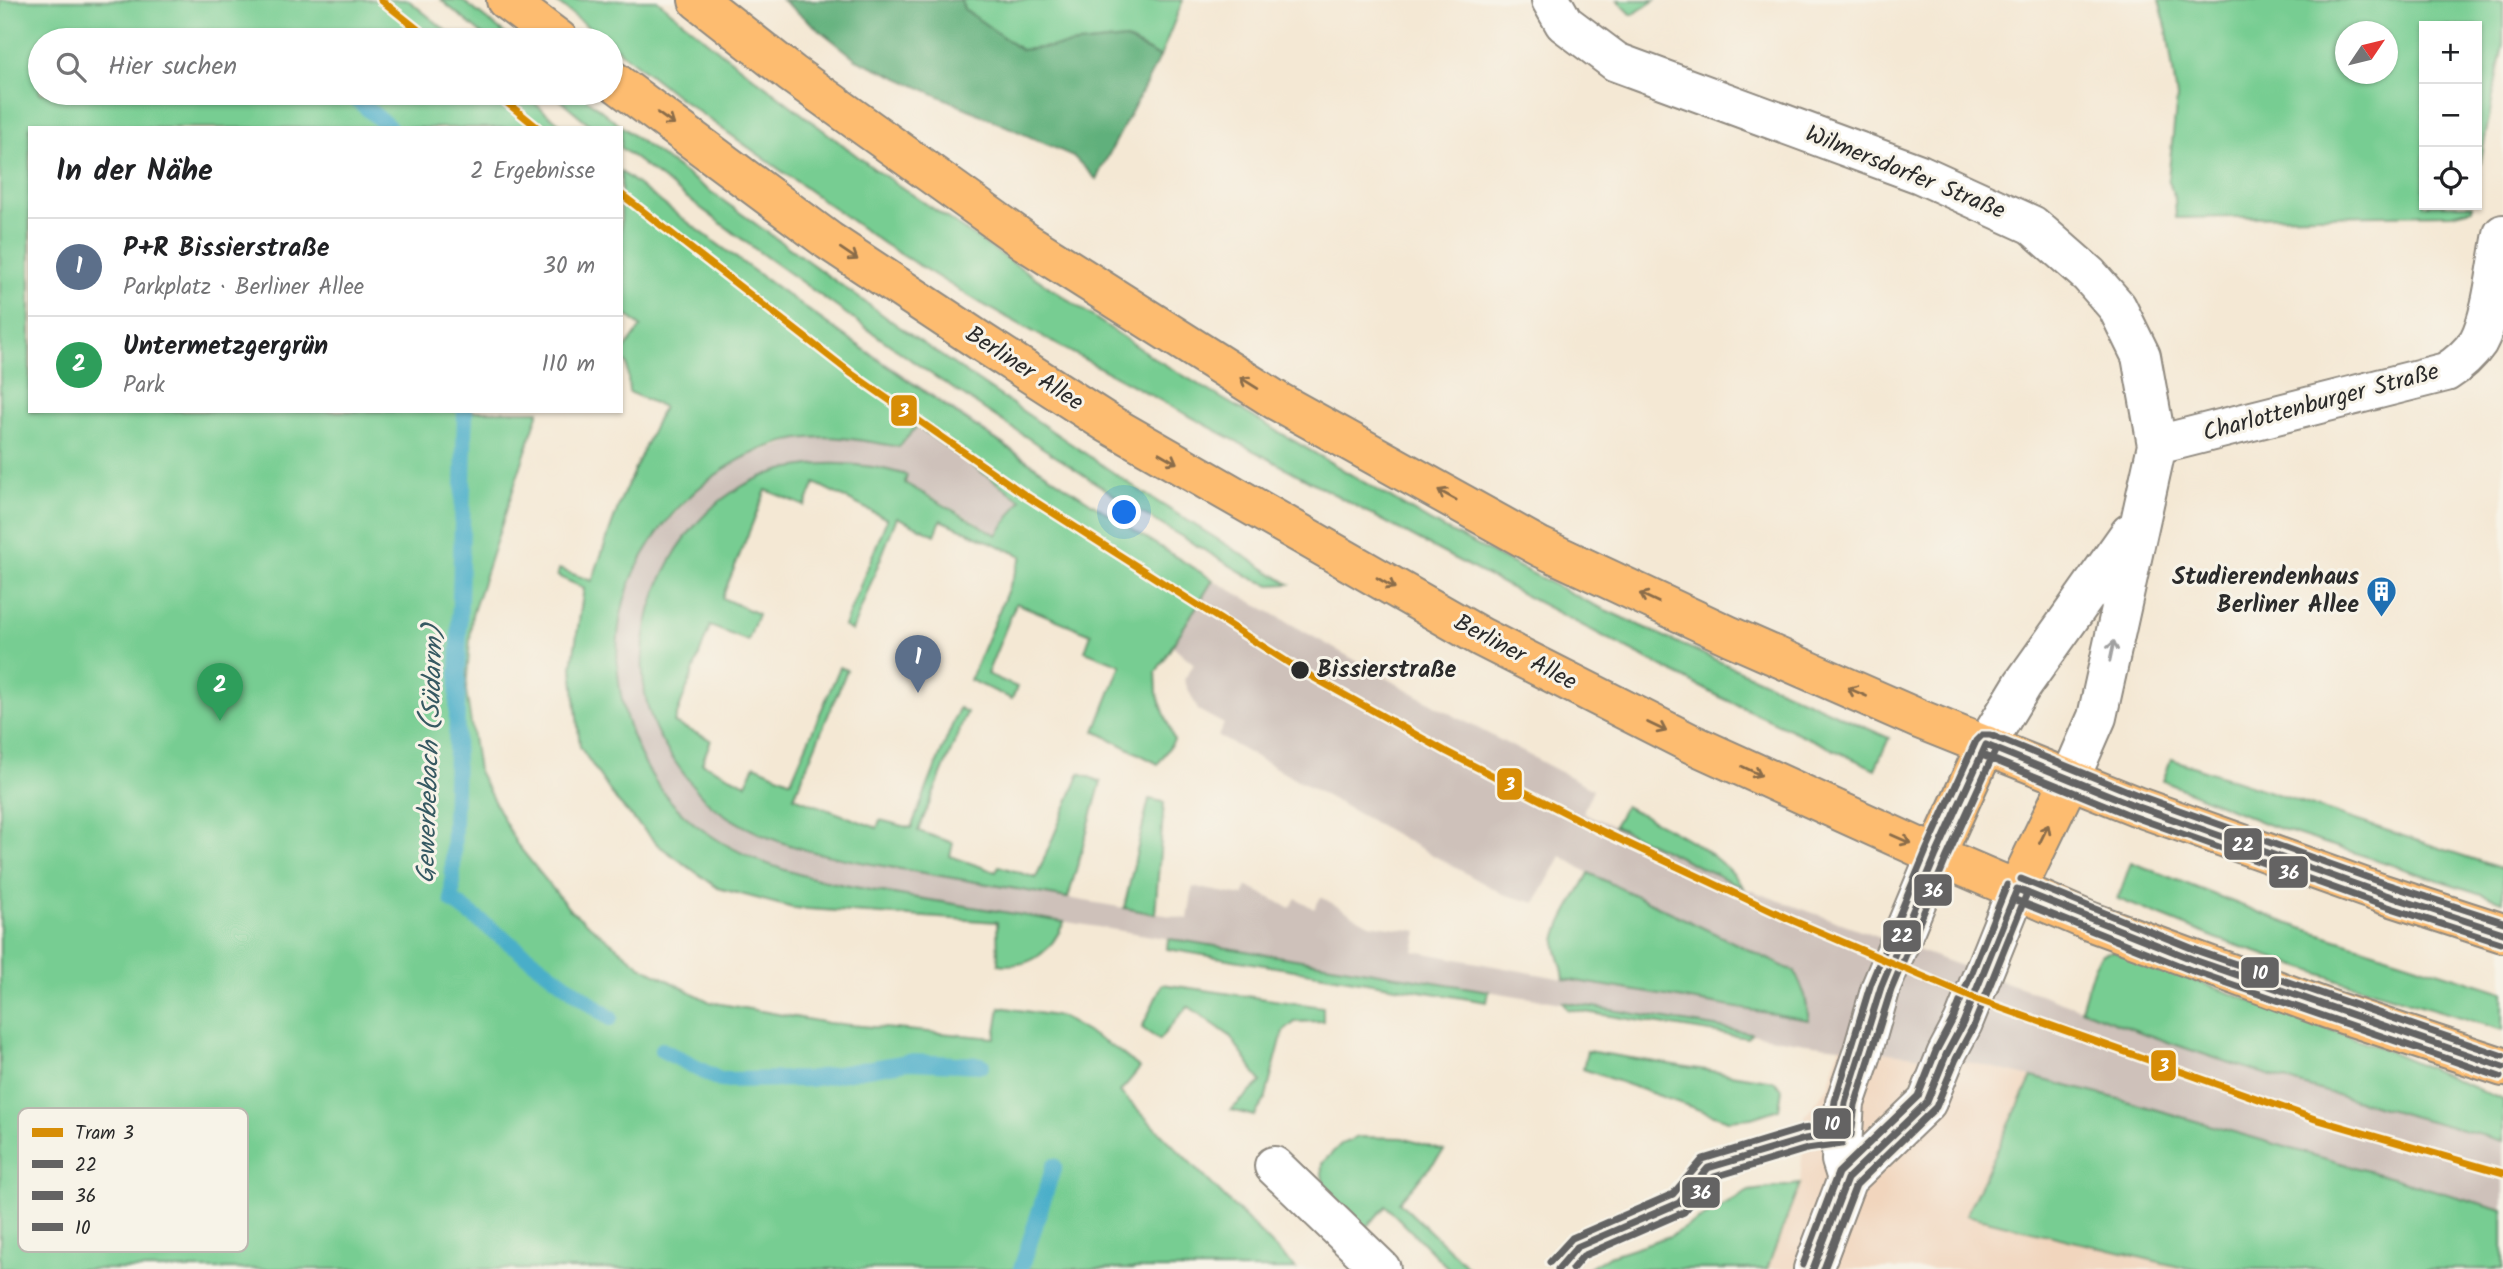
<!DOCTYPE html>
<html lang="de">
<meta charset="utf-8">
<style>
:root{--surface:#fff;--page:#f6f6f6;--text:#202124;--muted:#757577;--line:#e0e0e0;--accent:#b45309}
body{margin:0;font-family:Kalam,sans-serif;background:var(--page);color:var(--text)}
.controls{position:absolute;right:21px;top:21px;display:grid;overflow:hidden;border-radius:0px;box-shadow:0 2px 5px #0004}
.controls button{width:63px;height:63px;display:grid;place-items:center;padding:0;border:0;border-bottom:2px solid var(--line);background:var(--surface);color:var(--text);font:35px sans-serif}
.compass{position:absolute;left:2335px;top:21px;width:63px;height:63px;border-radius:50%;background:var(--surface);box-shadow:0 2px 5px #0004;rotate:55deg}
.you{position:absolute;left:1125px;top:513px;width:24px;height:24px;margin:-18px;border:5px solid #fff;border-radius:50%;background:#1a73e8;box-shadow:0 0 0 10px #1a73e833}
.badge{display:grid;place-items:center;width:46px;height:46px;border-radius:50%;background:var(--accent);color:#fff;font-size:23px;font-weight:700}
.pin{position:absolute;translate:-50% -58px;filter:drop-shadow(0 2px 4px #0008)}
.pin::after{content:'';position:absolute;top:37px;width:24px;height:21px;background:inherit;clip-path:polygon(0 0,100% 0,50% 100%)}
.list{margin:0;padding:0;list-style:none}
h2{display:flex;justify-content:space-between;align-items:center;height:91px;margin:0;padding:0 28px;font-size:30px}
h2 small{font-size:23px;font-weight:400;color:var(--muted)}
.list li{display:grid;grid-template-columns:46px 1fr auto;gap:21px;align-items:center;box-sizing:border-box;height:98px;padding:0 28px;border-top:2px solid var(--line)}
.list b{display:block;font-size:26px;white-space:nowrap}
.list p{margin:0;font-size:23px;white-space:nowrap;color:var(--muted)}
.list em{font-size:23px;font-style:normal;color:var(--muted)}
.icon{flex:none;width:38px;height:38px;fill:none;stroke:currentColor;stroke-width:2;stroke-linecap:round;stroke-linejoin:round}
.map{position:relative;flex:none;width:2503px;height:1269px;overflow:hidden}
.search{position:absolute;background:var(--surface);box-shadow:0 2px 5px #0004;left:28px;top:28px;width:595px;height:77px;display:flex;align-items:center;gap:18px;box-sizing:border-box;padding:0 24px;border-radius:38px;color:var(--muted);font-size:26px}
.panel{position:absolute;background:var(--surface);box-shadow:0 2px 5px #0004;left:28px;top:126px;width:595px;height:287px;border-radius:0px}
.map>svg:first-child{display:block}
.built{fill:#f1d5bd}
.industrial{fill:#cec1ba;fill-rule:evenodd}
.green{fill:#77cd92;stroke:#517c5e;stroke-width:2;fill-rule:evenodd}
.forest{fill:#61b07c;stroke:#466e54;stroke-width:2}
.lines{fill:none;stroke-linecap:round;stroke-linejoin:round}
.stream{stroke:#4aaec9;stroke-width:16}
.minor-casing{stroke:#908a80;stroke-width:42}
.major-casing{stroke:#908a80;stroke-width:42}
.minor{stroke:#fff;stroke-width:38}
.major{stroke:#fdbc70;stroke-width:38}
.bus-1-casing{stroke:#f7f3e8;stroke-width:12}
.bus-2-casing{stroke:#f7f3e8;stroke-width:12}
.bus-3-casing{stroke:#f7f3e8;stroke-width:12}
.bus-1{stroke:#646363;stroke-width:7}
.bus-2{stroke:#646363;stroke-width:7}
.bus-3{stroke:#646363;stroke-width:7}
.tram-1-casing{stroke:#f7f3e8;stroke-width:12}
.tram-1{stroke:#d78d06;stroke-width:7}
.oneway{stroke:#8a6c4a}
.oneway2{stroke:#a0a0a0}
.stop-dot{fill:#2b2b2b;stroke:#f7f3e8;stroke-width:2.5}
.labels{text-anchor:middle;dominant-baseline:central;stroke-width:6;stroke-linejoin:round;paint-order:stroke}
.street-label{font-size:24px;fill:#2b2b2b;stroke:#f7f3e8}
.poi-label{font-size:24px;font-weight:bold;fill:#2b2b2b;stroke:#f7f3e8;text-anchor:end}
.stop-label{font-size:24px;font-weight:bold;fill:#2b2b2b;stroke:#f7f3e8;text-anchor:start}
.water-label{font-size:26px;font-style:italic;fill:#365962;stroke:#f7f3e8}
.key{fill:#f7f3e8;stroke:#bab7af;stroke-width:2}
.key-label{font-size:19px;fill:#2b2b2b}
.line-badge{stroke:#f7f3e8;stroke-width:2.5}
.badge-label{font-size:19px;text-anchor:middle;font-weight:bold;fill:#fff}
</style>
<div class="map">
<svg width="2503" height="1269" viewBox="0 0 2503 1269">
<rect width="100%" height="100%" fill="#f7f3e8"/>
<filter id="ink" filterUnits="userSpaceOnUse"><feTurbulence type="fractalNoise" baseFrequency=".0143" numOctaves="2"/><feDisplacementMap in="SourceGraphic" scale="14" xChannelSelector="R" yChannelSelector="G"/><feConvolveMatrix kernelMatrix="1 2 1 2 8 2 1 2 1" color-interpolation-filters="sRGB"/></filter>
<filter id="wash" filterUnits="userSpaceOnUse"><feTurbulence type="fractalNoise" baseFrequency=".00686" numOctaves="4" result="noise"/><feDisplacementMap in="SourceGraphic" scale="28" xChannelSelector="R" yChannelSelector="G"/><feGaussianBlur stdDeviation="1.57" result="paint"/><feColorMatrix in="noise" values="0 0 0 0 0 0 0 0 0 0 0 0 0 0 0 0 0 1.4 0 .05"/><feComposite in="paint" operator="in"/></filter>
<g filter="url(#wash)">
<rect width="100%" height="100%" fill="#f4e8d4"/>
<path class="built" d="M1840 1047 1974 1063 2032 1077 1966 1215 2188 1269H1767L1800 1184 1805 1116 1828 1087Z"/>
<path class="industrial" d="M621 172 743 265 1121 523 1213 580 1447 712 1593 789 1583 812 1744 888 2081 1009 2137 1032 2321 1091 2503 1141V1210L2123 1100 1974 1063 1805 1043 847 886 799 875 747 855 703 830 674 805 647 768 634 740 621 697 616 655 621 614 628 589 644 555 654 537 696 491 722 470 745 457 797 440 818 438 859 439 895 446ZM821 463 907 475 905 482 972 519 1172 645 1194 664 1184 680 1198 710 1224 724 1218 736 1503 894 1535 903 1561 856 1589 873 1795 972 1763 1011 1564 979 1414 951 1418 931 1369 924 1321 897 1314 909 1296 898 1290 908 1247 886 1243 896 1193 887 1188 919 850 860 788 846 757 833 710 804 689 782 656 732 650 717 643 674 645 634 653 599 661 578 674 553 685 539 758 478Z"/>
<path class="green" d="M0 0H408L458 40H40V93H522L565 128H30V411H539L472 615 466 690 478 771 516 843 569 909 642 967 710 1002 828 1023 995 1038 1000 1007 1061 1017 1116 1049 1140 1068 1120 1092 1296 1269H0Z
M441 0H462L513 40H489Z
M554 0H657L722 53 873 168 1157 360 1433 523 1592 604 1889 738 1875 769 1720 697 1430 546 982 304 884 244 682 100 611 44V40H605Z
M961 0H1183L1160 57 1126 39 1021 50 964 9Z
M1617 0H1655L1632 15Z
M2159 0H2503V44L2477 181V26H2424V205H2472V209L2452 214 2176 218 2175 199 2168 179 2177 98 2167 30ZM2346 32H2388V74H2346Z
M552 93H579L640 141 915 338 1142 492 1289 584 1271 585 1253 579 1132 507 928 372 755 249 621 148V128H594Z
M621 172C812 317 1009 454 1213 580L1156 672 1157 693 1174 740 1158 764 1095 731 1121 665 1085 651 1091 634 1016 603 987 674 1017 687 1012 699 970 680 1022 556 941 520 935 535 897 517 852 631 844 626 887 519 815 483 805 506 766 490 722 598 758 614 748 641 710 626 674 723 711 740 702 763 746 784 755 765 791 781 840 667 847 670 794 797 877 828 880 820 911 828 959 708 967 712 918 831 953 843 950 856 996 872 999 866 1036 878 1080 773 1101 782 1068 898C1016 889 964 880 912 871 842 859 770 850 712 806 699 795 688 780 678 766 668 752 657 736 652 720 623 641 664 536 734 491 786 458 850 458 907 475L905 483 997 535 1021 500 917 426 899 447C866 441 833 434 799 439 717 452 636 533 621 615 606 692 637 784 703 830 766 875 844 886 918 898 967 906 1015 914 1064 922 1051 952 1031 969 998 964L997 922 793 908 718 888 658 845 616 800 580 747 572 667 584 588 557 576 559 569 592 581 621 499 663 407 629 392 627 364 621 358V354L641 327 621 310Z
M2171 759 2503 869V901L2269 825 2163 781Z
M1149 799 1164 802 1155 914 1124 908Z
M1625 806C1667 828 1716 848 1744 888L1614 826Z
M2131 862 2289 924 2503 992V1030L2347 983 2218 939 2118 899Z
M1589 873 1795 972 1805 995 1809 1020 1564 979C1563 967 1558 957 1556 946 1554 927 1581 891 1589 873Z
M1168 939 1185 941 1489 991 1487 1002 1167 949Z
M2113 951 2382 1048 2503 1100V1141C2361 1102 2217 1065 2081 1009L2094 966 2102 954Z
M1162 984 1323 1007V1021L1295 1022 1283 1032 1265 1100 1254 1116 1231 1110 1261 1082 1230 1036 1188 1006 1159 1040 1142 1028Z
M1563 1002 1751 1033 1747 1038 1567 1009Z
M1587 1051 1774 1081 1782 1089 1779 1109 1751 1118 1728 1120 1583 1069Z
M2032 1077 2123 1100 2503 1210V1269H2188L1966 1215Z
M1358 1137 1403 1138 1444 1151 1399 1202 1470 1269H1449L1386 1206 1360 1234C1340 1212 1319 1194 1322 1163L1341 1144Z
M1800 1184 1767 1269H1588L1609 1256 1670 1236 1749 1191Z"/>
<path class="forest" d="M782 0H961L964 9 1021 50 1126 39 1160 57 1096 179 1073 156 856 59Z"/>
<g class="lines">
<path class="stream" d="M349 93 390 128
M465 411 452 900 610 1018
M662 1050 720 1080 809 1079 908 1062 982 1065
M1021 1269 1054 1166"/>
</g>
</g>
<g filter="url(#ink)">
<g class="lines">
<defs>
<path id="minor" d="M1551 0 1564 23 1616 62 1920 174 2032 225 2089 275 2117 307 2141 356 2157 445 2097 717 2070 779
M2157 445 2446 372C2459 364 2469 355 2478 342 2492 317 2497 264 2503 234
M1986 745 2023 684 2130 533
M1274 1166 1381 1269
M1847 1179 1841 1160 1845 1103 1862 1054 1881 987 1936 855
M1813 1269 1847 1179 1927 1102 1946 1055 1963 1023 2017 889"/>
<path id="major" d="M506 0 559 40
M698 0 792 74 1026 242 1277 401 1540 547 1730 636 1919 719 2136 806 2380 893 2503 933
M611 79 829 241 983 343 1109 424 1481 637 1690 743 1936 855 2089 921 2328 1009 2503 1067
M1936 855 1986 745
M2017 889 2070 779"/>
</defs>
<use href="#minor" class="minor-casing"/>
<use href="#major" class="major-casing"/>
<use href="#minor" class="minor"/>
<use href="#major" class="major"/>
<defs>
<path id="bus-1" d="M1986 745 2136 806 2380 893 2503 933
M2017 889 2197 961 2503 1067
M1841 1134 1845 1103 1881 987 1936 855 1986 745
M1558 1269 1577 1247 1679 1203 1708 1168 1805 1139 1841 1134
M1813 1269 1847 1179 1927 1102 1946 1055 1963 1023 2017 889"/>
<path id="bus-2" d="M1982 755 2132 816 2376 903 2500 943
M2013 899 2193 971 2500 1077
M1851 1135 1855 1105 1891 990 1946 859 1996 749
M1572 1269 1583 1256 1684 1212 1714 1177 1807 1149 1842 1144
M1824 1269 1856 1185 1936 1107 1956 1059 1973 1027 2027 893"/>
<path id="bus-3" d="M2021 879 2201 952 2503 1056
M1550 1262 1572 1238 1673 1194 1703 1159 1802 1129 1832 1125 1835 1101 1871 983 1926 851 1976 741 1982 735H1990L2140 796 2383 883 2503 922
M1803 1265 1838 1173 1918 1096 1936 1051 1953 1019 2007 885"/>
</defs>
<use href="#bus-1" class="bus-1-casing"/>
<use href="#bus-2" class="bus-2-casing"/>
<use href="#bus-3" class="bus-3-casing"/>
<use href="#bus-1" class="bus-1"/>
<use href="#bus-2" class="bus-2"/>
<use href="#bus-3" class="bus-3"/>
<defs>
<path id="tram-1" d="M381 0 431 40
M495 93 538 128
M621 194 852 374 1028 497 1300 670 1447 752 1593 827 1787 918 1973 998 2315 1119 2503 1173"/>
</defs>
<use href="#tram-1" class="tram-1-casing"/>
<use href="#tram-1" class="tram-1"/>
</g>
<defs><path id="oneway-shaft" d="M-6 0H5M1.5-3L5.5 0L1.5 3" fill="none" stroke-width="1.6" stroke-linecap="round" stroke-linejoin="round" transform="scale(1.75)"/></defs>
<g class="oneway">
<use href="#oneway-shaft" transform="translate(666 119) rotate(36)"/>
<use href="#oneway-shaft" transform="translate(849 254) rotate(34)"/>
<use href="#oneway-shaft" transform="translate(1249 383) rotate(-148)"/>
<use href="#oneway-shaft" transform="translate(1168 458) rotate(30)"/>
<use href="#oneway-shaft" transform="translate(1447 495) rotate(-151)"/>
<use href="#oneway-shaft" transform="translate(1386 583) rotate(30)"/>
<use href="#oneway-shaft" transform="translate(1649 598) rotate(-155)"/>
<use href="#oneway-shaft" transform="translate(1857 692) rotate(-156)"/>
<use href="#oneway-shaft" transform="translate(1657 727) rotate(26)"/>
<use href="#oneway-shaft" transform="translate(1752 771) rotate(25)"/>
<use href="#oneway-shaft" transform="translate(2044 834) rotate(-64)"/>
<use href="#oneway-shaft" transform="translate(1901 839) rotate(24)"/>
</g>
<use class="oneway2" href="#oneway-shaft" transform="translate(2112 651) rotate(-78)"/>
</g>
<defs>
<symbol id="building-pin" viewBox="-11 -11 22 30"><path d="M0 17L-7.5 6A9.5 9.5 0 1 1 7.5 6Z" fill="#1f6fb2" stroke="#f7f3e8"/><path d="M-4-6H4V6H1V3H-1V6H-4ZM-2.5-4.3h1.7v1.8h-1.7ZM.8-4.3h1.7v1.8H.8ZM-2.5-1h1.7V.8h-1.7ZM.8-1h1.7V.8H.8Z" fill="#fff"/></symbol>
</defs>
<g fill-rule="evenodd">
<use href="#building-pin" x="2364" y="574" width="35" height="47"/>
</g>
<circle class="stop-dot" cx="1300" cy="670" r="10"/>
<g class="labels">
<g class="street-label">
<text transform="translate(1905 173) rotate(22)">Wilmersdorfer Straße</text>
<text transform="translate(1024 369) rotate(33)">Berliner Allee</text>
<text transform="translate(2321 403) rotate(-15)">Charlottenburger Straße</text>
<text transform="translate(1515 653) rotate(28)">Berliner Allee</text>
</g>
<g class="poi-label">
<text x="2359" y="577">Studierendenhaus<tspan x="2359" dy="28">Berliner Allee</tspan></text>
</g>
<g class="stop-label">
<text x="1317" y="670">Bissierstraße</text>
</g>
<g class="water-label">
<text transform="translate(431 754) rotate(-88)">Gewerbebach (Südarm)</text>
</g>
</g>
<rect x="18" y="1108" width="230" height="144" rx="10" class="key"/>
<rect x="32" y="1128" width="31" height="9" fill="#d78d06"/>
<rect x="32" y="1160" width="31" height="8" fill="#646363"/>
<rect x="32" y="1191" width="31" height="9" fill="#646363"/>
<rect x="32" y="1223" width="31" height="8" fill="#646363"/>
<g class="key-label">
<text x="75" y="1139">Tram 3</text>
<text x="75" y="1171">22</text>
<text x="75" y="1202">36</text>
<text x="75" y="1234">10</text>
</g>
<g class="line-badge">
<rect x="890" y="394" width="28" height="33" rx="7" fill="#d78d06"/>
<rect x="1496" y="767" width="27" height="34" rx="7" fill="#d78d06"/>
<rect x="2223" y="827" width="40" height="34" rx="7" fill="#646363"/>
<rect x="2268" y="855" width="41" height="34" rx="7" fill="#646363"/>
<rect x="1913" y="873" width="40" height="34" rx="7" fill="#646363"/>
<rect x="1882" y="919" width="40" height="34" rx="7" fill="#646363"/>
<rect x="2240" y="956" width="40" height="33" rx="7" fill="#646363"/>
<rect x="2150" y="1049" width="27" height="33" rx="7" fill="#d78d06"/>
<rect x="1812" y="1107" width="40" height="33" rx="7" fill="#646363"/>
<rect x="1681" y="1176" width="40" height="33" rx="7" fill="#646363"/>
</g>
<g class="badge-label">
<text x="904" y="417">3</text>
<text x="1510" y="791">3</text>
<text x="2243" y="851">22</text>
<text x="2289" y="879">36</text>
<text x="1933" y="897">36</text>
<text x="1902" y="942">22</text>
<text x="2260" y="979">10</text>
<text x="2164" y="1072">3</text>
<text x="1832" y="1130">10</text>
<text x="1701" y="1199">36</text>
</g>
</svg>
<div class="controls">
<button>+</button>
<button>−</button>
<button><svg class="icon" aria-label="locate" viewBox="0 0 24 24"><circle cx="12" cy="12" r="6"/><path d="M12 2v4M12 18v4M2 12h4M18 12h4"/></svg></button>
</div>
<svg class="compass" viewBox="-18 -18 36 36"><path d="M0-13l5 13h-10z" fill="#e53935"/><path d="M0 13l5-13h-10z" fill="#757577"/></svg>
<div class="you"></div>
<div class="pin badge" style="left:918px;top:693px;background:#5c6f8a">1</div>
<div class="pin badge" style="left:220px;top:721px;background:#2e9e5b">2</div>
<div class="search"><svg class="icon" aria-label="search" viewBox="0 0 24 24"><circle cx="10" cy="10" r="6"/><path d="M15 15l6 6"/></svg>Hier suchen</div>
<section class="panel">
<h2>In der Nähe<small>2 Ergebnisse</small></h2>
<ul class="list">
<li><span class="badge" style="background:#5c6f8a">1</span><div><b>P+R Bissierstraße</b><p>Parkplatz · Berliner Allee</p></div><em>30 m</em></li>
<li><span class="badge" style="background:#2e9e5b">2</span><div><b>Untermetzgergrün</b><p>Park</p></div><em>110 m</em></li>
</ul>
</section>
</div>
